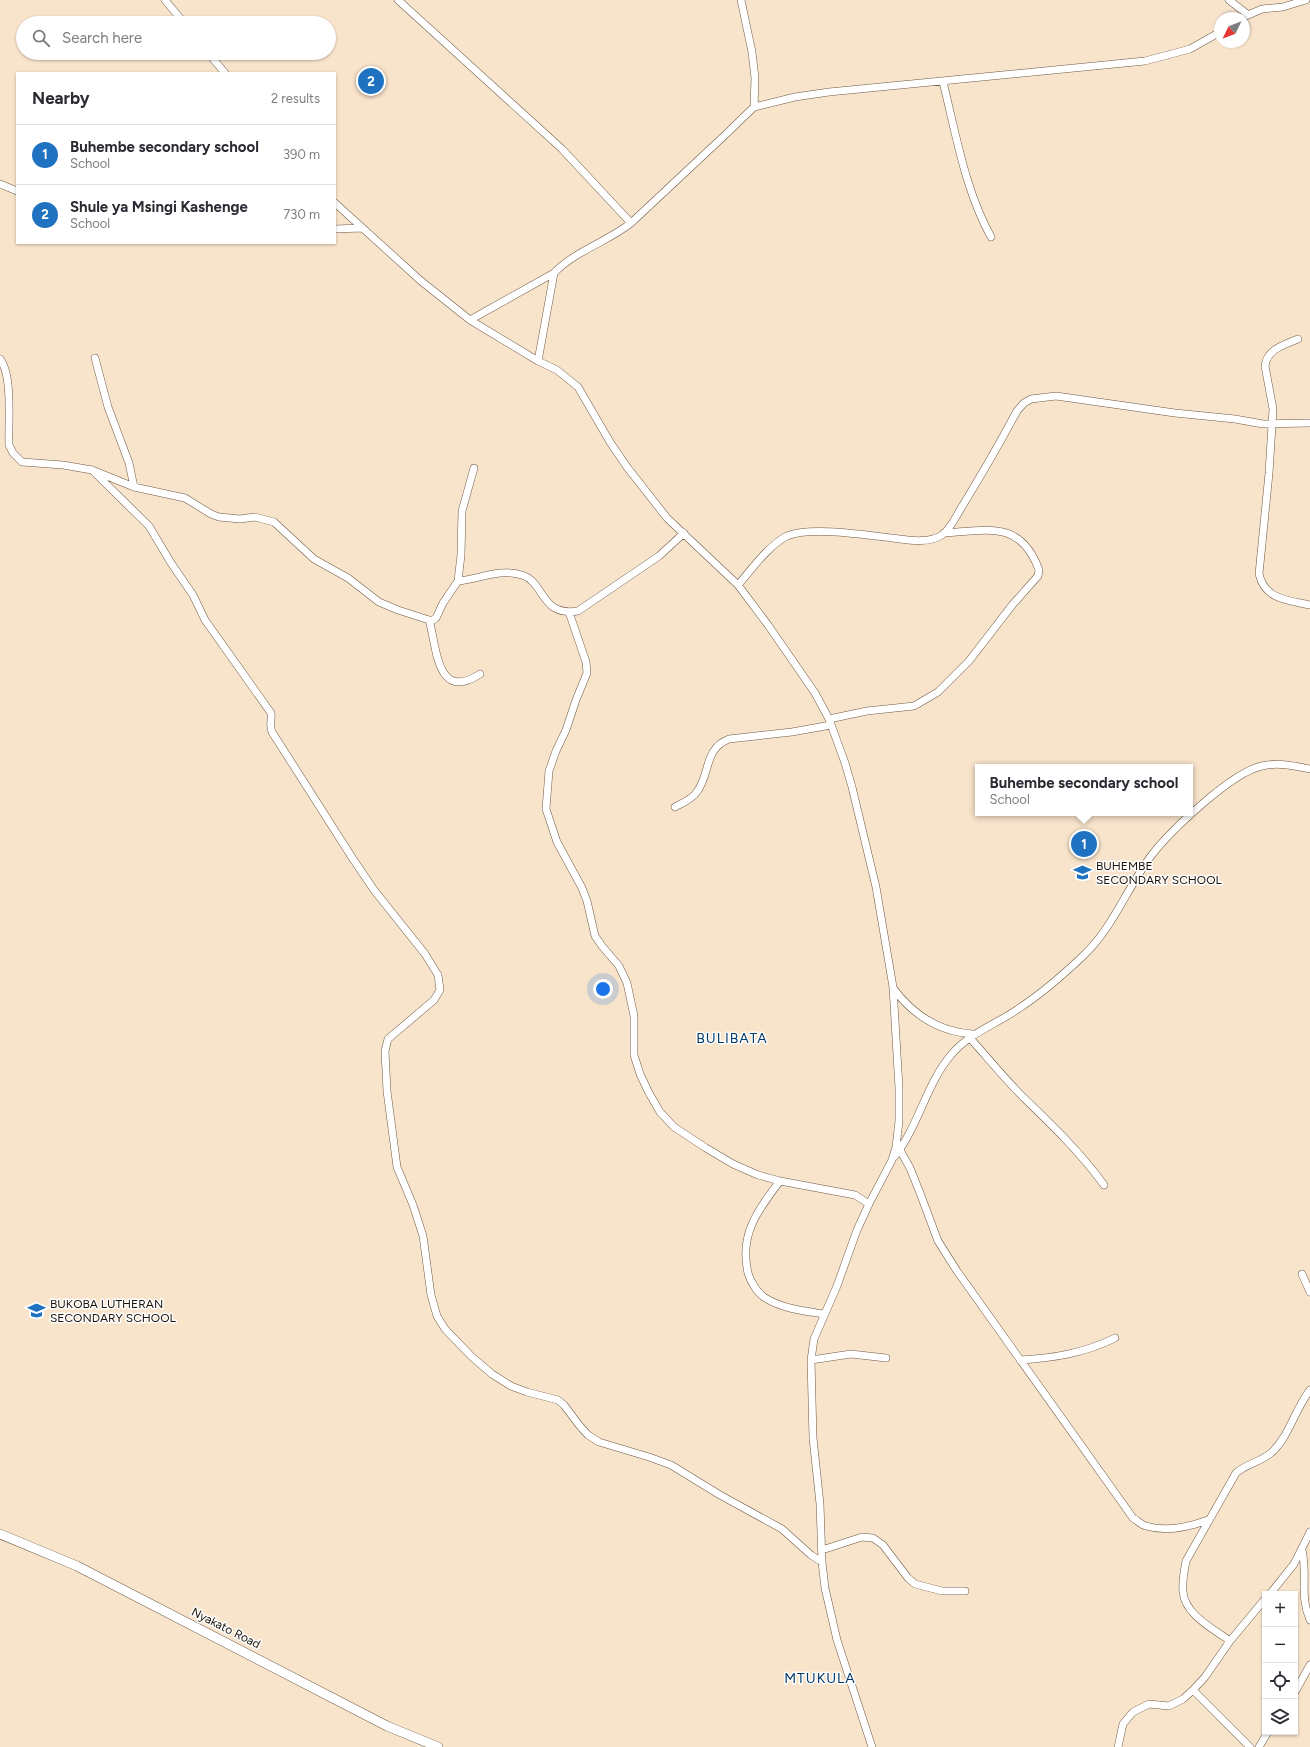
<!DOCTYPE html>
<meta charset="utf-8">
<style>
:root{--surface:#fff;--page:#f2f2f3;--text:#2b2b33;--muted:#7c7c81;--line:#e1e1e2;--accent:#1e72c0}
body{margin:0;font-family:Figtree,sans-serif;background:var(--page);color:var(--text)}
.controls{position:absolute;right:12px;bottom:12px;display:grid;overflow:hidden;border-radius:0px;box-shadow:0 1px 3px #0004}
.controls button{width:36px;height:36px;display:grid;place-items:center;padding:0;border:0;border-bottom:1px solid var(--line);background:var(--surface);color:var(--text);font:20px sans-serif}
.compass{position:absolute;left:1214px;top:12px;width:36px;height:36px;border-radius:50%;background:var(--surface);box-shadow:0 1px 3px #0004;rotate:227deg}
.you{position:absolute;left:603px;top:989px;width:14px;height:14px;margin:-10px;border:3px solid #fff;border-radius:50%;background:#1a73e8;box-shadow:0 0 0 6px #1a73e833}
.badge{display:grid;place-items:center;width:26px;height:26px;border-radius:50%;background:var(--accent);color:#fff;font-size:13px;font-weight:700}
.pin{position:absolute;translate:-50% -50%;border:2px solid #fff;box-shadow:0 1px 4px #0006}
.popup{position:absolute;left:975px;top:764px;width:218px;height:52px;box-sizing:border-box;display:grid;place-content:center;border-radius:0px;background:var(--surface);filter:drop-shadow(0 1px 3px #0005);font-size:13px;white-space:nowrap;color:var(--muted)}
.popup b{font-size:15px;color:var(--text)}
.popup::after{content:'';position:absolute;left:50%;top:100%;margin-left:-8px;border:8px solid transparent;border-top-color:var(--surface)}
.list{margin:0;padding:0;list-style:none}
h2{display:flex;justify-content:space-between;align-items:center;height:52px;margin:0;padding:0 16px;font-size:17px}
h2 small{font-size:13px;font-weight:400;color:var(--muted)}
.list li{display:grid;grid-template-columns:26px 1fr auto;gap:12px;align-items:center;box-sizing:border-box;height:60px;padding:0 16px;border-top:1px solid var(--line)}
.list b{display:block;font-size:15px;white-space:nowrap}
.list p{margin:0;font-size:13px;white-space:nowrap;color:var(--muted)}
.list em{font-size:13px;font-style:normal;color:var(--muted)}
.icon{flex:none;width:22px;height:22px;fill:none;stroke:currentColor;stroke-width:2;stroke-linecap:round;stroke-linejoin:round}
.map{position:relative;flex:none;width:1310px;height:1747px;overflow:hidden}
.search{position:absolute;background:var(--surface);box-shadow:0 1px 3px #0004;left:16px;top:16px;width:320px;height:44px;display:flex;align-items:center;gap:10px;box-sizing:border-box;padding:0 14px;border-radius:22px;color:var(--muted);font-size:15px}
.panel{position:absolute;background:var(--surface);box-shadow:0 1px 3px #0004;left:16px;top:72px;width:320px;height:172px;border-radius:0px}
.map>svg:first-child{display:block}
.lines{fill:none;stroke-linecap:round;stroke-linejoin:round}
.minor-casing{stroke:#6c5a45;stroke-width:8}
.tertiary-casing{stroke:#6c5a45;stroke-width:10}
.minor{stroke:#fff;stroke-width:7}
.tertiary{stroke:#fff;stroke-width:9}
.labels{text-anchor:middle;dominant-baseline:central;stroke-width:3;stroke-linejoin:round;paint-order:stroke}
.poi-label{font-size:12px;fill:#1a130a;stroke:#fff;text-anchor:start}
.street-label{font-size:12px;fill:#1a130a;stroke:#fff}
.quarter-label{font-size:14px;letter-spacing:1px;fill:#023a6a;stroke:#fff}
</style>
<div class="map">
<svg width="1310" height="1747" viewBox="0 0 1310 1747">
<rect width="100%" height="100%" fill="#f8e3cb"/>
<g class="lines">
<defs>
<path id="minor" d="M165 0 184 23
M398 0 562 149 631 223
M741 0 752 52 755 78 754 107
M1229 0 1247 14
M1241 18 1262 9 1283 7 1306 0
M208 53 225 73
M943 82C956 134 965 190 991 237
M0 184 17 191
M335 203 421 281 470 320 538 361 557 370 578 387 610 442 627 467 667 518 738 585 768 625 815 693 829 719 845 763 852 787 876 887 893 987 899 1088V1121L896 1147 892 1160 869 1204 857 1230 837 1286 814 1339 811 1360 813 1438 820 1504 822 1562 825 1588 837 1640 872 1747
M335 229 362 228
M470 320 554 273
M1298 339C1284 345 1267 349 1265 366L1273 409 1269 473 1259 574C1265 600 1288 600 1310 605
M95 358 108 407 129 463 134 487
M0 359C13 375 8 424 9 445L13 453 22 462 63 465 92 470 134 487 185 498 211 514 219 517 240 519 255 517 274 522 314 559 348 578 379 602 398 610 429 620H433L436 618 443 603 458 581 461 555 462 511 474 468
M538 361 554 273C575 251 607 242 631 223L724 136 754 107 795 97 829 92 1145 61 1190 49 1220 32
M92 470 149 526 171 563 193 595 205 620 271 713C272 720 269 724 272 732L353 859 374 890 425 954 438 975 440 990 434 1000 388 1039 385 1051 387 1091 397 1167 413 1205 423 1236 431 1295 437 1316 445 1329 471 1356 492 1374 511 1386 527 1392 558 1400 564 1405 579 1425 588 1435 599 1442 649 1457 671 1465 720 1495 782 1529 811 1555 822 1562
M458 581C481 579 498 568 522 575 545 582 540 617 578 611L659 556 684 533
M738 585C751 570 769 545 787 536 809 526 866 535 892 538 908 540 928 544 942 535 951 529 957 514 963 505 982 474 1000 443 1017 411L1024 403 1031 399 1056 396 1175 413 1235 419 1263 424 1310 423
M569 612 586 662 587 673 576 700 566 730 556 751 549 771 546 809 557 842 582 888 587 901 595 936 602 946 619 966 627 983 634 1016V1055L640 1074 649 1093 660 1112 674 1127 706 1148 733 1164 758 1175 780 1181 855 1195 869 1204
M429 620C437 646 436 703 480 674
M829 719 867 711 914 706 938 692 969 661 1013 604 1038 576 1039 570C1021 520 988 530 944 533
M675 807C682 803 691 800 696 793 711 775 703 749 729 739L792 732 831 725
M893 988C913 1015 940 1032 973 1034
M969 1037C987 1057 1004 1078 1023 1097 1052 1125 1080 1152 1104 1185
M900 1150 910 1168 920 1193 938 1241 957 1271 1133 1518C1137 1520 1141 1525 1146 1526 1166 1532 1189 1527 1208 1520
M894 1157C919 1126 926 1084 951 1055 969 1033 995 1025 1018 1009 1041 994 1063 975 1083 956 1113 928 1127 888 1151 856 1170 831 1232 772 1262 766 1278 762 1295 766 1310 769
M780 1181C758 1210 739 1234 748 1273 751 1283 758 1294 767 1299 784 1309 805 1311 824 1314
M1302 1274 1310 1292
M811 1360 851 1354 886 1358
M1020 1360C1055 1358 1084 1353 1115 1338
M822 1550 862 1537 873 1538 883 1545 908 1578 915 1584 942 1591H965
M1302 1550C1308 1576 1299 1594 1310 1620
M1270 1594 1294 1564 1310 1532
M1230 1641C1214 1629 1185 1615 1183 1592 1182 1582 1184 1571 1186 1561L1236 1473C1246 1464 1260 1462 1271 1453 1289 1437 1295 1409 1310 1390
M1193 1690 1250 1747
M1295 1692 1310 1665
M1118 1747 1123 1724 1133 1712 1149 1704 1169 1706 1183 1699 1193 1690 1205 1677 1230 1641 1265 1599
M1259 1747 1268 1732"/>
<path id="tertiary" d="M0 1534 77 1566 387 1726 438 1747"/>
</defs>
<use href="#minor" class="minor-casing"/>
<use href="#tertiary" class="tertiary-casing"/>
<use href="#minor" class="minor"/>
<use href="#tertiary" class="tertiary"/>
</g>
<defs>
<symbol id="school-bare" viewBox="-9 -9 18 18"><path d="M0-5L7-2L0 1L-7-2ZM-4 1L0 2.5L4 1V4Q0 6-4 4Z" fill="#1e72c0" stroke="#fff" stroke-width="2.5" paint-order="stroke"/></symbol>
</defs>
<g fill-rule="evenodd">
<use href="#school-bare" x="1070" y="860" width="25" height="25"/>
<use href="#school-bare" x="24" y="1298" width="25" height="25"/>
</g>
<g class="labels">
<g class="poi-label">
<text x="1096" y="866">BUHEMBE<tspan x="1096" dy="14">SECONDARY SCHOOL</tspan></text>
<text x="50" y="1304">BUKOBA LUTHERAN<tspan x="50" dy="14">SECONDARY SCHOOL</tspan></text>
</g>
<g class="street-label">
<text transform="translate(226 1628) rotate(27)">Nyakato Road</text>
</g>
<g class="quarter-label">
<text x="732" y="1038">BULIBATA</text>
<text x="820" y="1678">MTUKULA</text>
</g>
</g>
</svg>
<div class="controls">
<button>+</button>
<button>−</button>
<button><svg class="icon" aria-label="locate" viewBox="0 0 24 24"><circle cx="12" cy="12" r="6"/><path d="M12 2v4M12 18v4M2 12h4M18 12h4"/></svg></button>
<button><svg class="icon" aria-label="layers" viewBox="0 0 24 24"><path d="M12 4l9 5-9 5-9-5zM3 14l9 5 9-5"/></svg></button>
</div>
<svg class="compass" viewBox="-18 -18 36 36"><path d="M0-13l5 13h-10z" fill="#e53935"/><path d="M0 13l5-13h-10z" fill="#7c7c81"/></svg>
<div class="you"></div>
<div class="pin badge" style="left:1084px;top:844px">1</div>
<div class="popup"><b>Buhembe secondary school</b>School</div>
<div class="pin badge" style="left:371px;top:81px">2</div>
<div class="search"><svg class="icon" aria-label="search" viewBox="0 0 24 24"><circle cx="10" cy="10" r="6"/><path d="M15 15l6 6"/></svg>Search here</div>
<section class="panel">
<h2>Nearby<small>2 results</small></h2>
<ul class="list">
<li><span class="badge">1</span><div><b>Buhembe secondary school</b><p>School</p></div><em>390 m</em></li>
<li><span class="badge">2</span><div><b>Shule ya Msingi Kashenge</b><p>School</p></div><em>730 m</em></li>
</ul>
</section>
</div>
